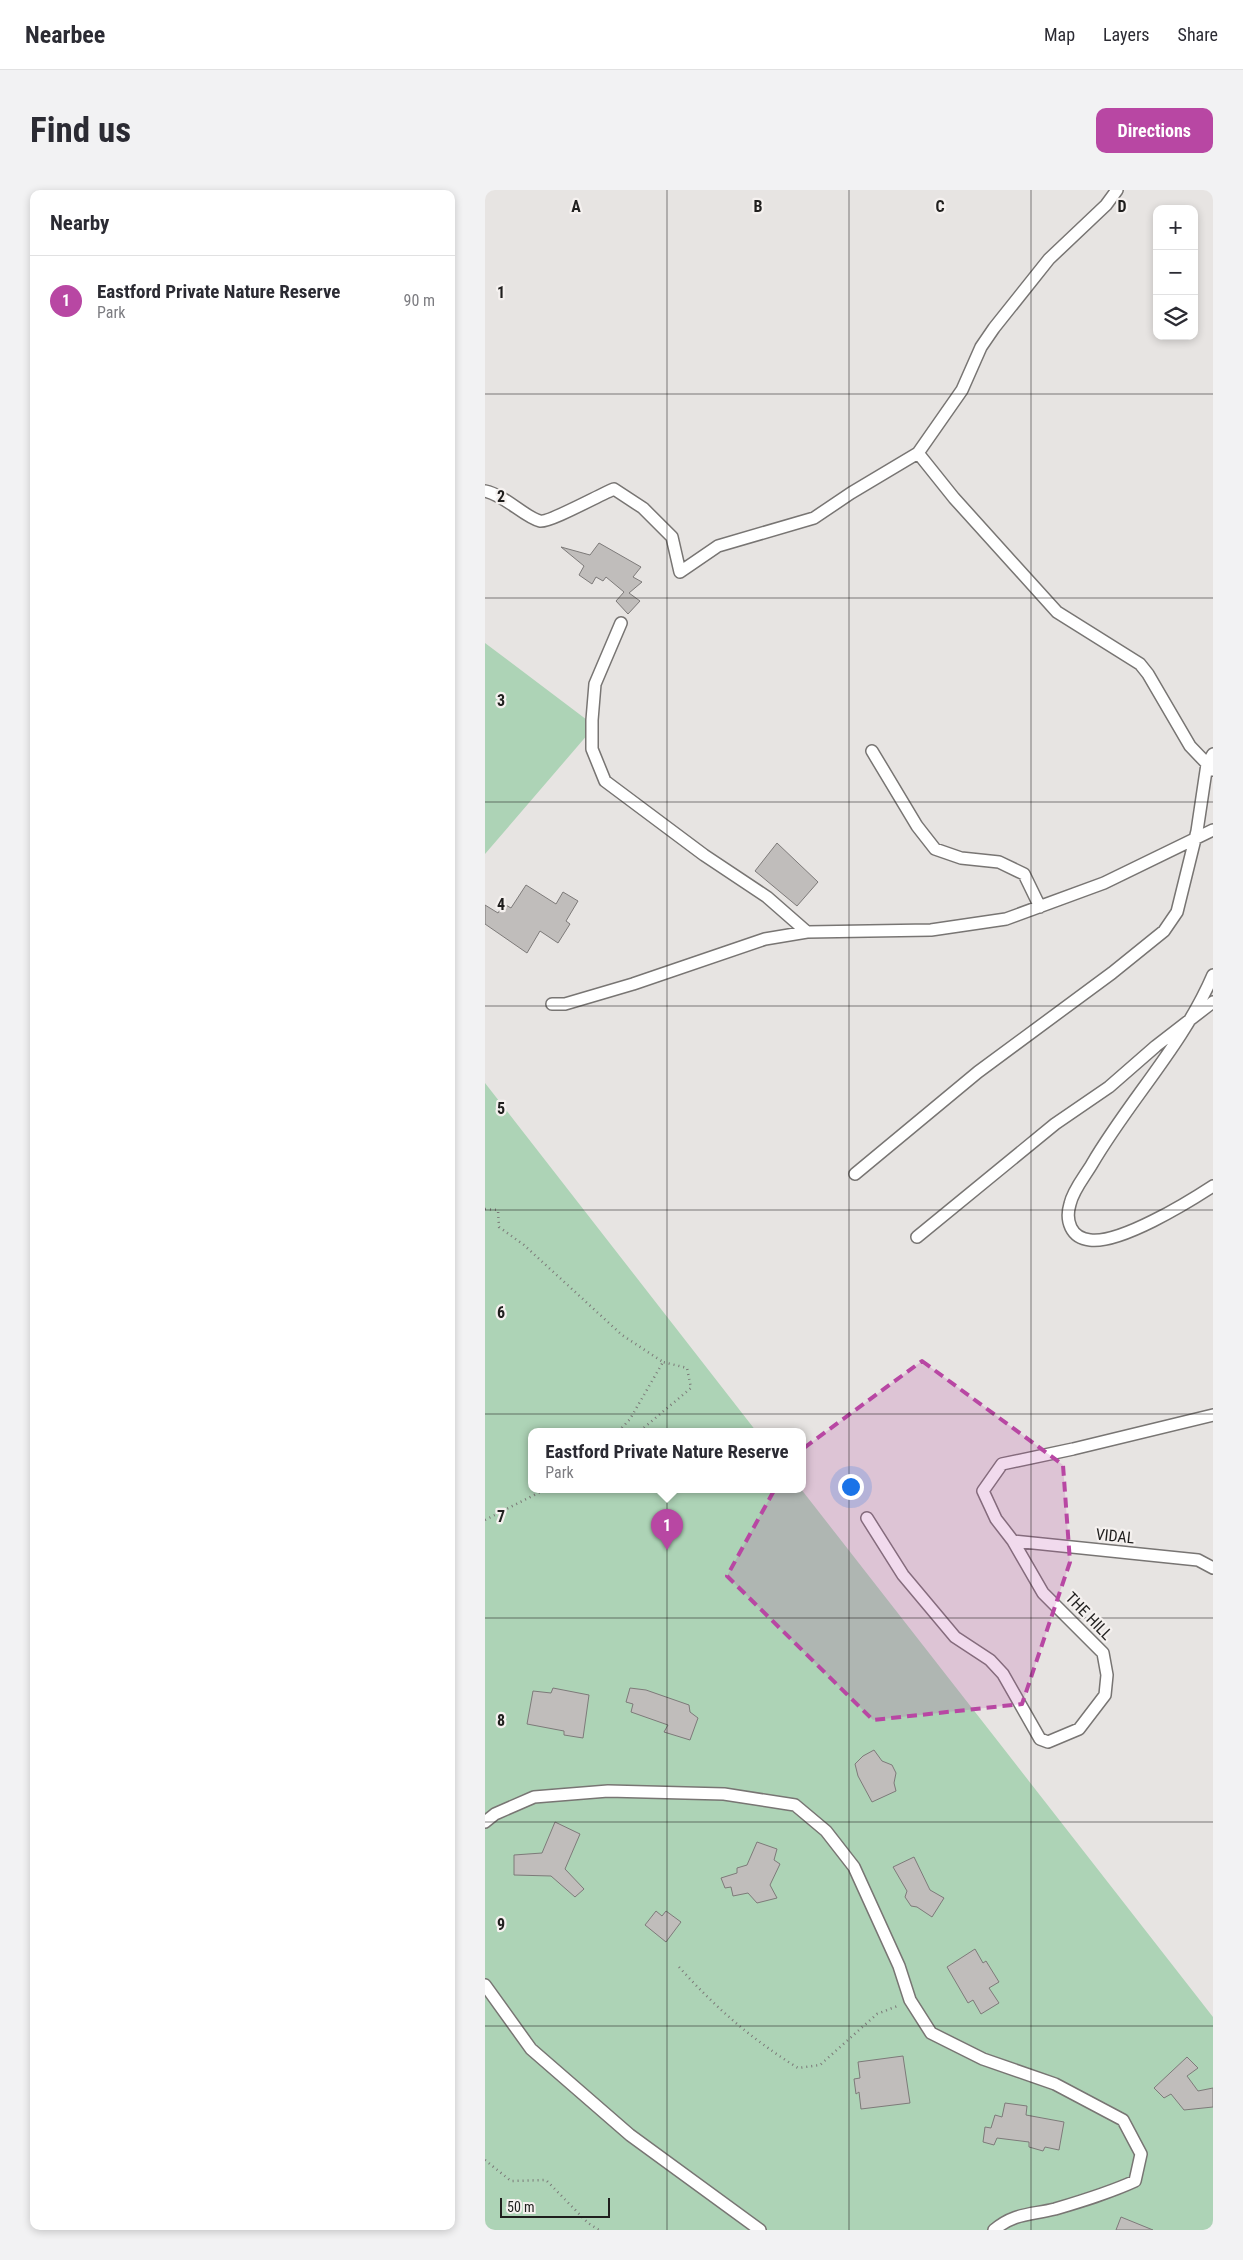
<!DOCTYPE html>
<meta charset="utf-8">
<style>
:root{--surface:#fff;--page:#f2f2f3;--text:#2b2b33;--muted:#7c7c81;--line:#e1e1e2;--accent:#b847a3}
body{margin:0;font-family:"Roboto Condensed",sans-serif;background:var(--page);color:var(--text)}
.controls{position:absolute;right:15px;top:15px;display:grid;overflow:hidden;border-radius:10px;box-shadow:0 2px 8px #0003}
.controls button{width:45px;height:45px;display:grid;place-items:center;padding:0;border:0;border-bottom:1px solid var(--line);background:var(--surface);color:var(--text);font:25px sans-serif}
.scale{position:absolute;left:15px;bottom:12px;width:110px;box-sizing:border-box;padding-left:5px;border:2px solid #201f1e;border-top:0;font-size:14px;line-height:18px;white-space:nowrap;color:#201f1e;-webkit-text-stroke:4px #f5f1ef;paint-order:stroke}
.you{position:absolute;left:365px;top:1296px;width:18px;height:18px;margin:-12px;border:4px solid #fff;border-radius:50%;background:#1a73e8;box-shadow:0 0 0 8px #1a73e833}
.badge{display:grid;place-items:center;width:32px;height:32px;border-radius:50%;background:var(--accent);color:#fff;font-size:16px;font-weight:700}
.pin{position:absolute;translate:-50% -41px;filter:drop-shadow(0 1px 2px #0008)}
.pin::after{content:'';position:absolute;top:26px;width:18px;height:15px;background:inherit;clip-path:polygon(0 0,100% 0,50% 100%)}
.popup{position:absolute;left:43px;top:1238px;width:278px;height:65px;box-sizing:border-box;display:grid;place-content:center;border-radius:10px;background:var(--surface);filter:drop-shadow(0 1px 4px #0005);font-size:16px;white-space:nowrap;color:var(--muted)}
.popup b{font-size:19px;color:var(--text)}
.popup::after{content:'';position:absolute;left:50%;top:100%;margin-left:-10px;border:10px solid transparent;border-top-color:var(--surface)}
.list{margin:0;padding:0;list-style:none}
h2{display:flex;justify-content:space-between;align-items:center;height:65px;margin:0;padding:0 20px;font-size:21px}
h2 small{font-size:16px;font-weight:400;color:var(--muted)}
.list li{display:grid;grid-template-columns:32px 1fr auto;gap:15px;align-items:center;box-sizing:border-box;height:90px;padding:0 20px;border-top:1px solid var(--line)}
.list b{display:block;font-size:19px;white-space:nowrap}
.list p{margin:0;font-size:16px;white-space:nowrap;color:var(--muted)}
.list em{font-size:16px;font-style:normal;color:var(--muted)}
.icon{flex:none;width:28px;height:28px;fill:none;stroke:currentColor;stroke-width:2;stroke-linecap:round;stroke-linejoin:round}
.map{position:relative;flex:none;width:728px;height:2040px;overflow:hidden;border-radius:10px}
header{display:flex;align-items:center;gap:30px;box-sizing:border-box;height:70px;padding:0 25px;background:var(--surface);border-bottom:1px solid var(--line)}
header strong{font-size:24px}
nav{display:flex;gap:28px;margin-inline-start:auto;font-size:18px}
.intro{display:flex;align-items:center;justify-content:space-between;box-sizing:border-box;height:120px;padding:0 30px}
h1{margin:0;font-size:35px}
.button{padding:12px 22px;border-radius:10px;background:var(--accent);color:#fff;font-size:18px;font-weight:700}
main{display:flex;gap:30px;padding:0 30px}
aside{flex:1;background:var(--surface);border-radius:10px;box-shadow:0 2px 8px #0003}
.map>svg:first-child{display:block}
.green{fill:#add3b6}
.building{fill:#c0bdbb;stroke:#7d7a79}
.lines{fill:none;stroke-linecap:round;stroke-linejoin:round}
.street-casing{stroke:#787573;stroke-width:14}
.path{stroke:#7b7978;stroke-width:2.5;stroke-dasharray:1 4;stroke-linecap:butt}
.street{stroke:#fff;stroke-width:11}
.marked{fill:#b847a3;fill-opacity:0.2;stroke:#b847a3;stroke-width:4;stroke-dasharray:10 6;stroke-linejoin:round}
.grid{fill:none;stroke:#201f1e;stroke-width:1;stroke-opacity:0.55}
.labels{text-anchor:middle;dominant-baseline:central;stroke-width:4.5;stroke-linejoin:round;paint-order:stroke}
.street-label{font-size:16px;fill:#201f1e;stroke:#f5f1ef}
.grid-label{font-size:16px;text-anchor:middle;font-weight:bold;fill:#201f1e;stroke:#f5f1ef;stroke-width:4.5;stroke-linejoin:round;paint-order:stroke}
</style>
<header>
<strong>Nearbee</strong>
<nav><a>Map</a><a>Layers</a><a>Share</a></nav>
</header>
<div class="intro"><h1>Find us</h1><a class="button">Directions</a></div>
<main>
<aside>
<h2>Nearby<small></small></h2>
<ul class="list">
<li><span class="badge">1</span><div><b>Eastford Private Nature Reserve</b><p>Park</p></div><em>90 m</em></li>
</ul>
</aside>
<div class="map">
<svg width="728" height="2040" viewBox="0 0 728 2040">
<rect width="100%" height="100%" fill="#e7e4e2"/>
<path class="green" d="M0 453 110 536 0 664Z
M0 893 271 1241H47V1299H316L728 1827V2040H0Z"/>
<path class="building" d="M114 353 156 377 148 387 157 392 144 403 155 411 143 424 131 411 139 402 121 387 118 391 111 387 107 394 94 385 99 376 76 357 105 365Z
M292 653 333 692 312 716 270 681Z
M41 695 71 714 78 702 93 711 81 731 85 734 73 753 55 741 42 763 0 734V715L13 723 19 714 26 718Z
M68 1498 104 1505 98 1548 79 1545V1541L42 1534 48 1501 66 1503Z
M145 1498 161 1500 204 1515 205 1522 213 1528 205 1550 179 1542 183 1535 146 1522 148 1514 141 1512Z
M389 1560 397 1571 407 1575 411 1583 409 1593 411 1601 387 1612 373 1586 370 1574 378 1566Z
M70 1632 95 1644 80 1679 99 1699 90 1707 66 1686 29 1685V1665L57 1663Z
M272 1652 292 1659 289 1670 295 1674 285 1695 292 1708 272 1713 263 1703 248 1706 246 1697 240 1698 236 1688 252 1683V1678L262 1675Z
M429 1667 445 1700 459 1708 447 1727 432 1717 426 1716 420 1707 422 1701 408 1677Z
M171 1721 177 1726 181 1721 196 1732 181 1752 160 1735Z
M490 1759 498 1773 501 1771 514 1792 504 1798 514 1813 496 1824 488 1810 483 1813 462 1777Z
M418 1866 425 1913 376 1919 374 1902 371 1904 369 1889 375 1888 373 1872Z
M702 1867 713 1878 702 1886 713 1901 728 1898V1917L699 1920 686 1904 679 1908 669 1898Z
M520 1913 542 1916 541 1925 579 1932 574 1960 560 1957 558 1961 544 1957V1952L512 1948 509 1955 498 1952 500 1937 506 1938 510 1925 517 1927Z
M636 2027 668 2040H631Z"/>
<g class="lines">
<defs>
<path id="street" d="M433 263 469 308 572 422 655 474 663 484 705 556 728 580
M0 301C20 305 39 327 55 331 64 333 116 304 129 299L158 318 187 347 195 382 233 356 329 328 366 303 433 263 477 200 496 157 509 138 564 69 621 15 632 0
M136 433 110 494 107 530V559L120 591 219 665 282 707 322 742
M387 561 432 636 450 659 476 668 514 672 539 684 555 717
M728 785C698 855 645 909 607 974 600 986 588 1000 585 1014 580 1031 586 1048 605 1050 635 1054 702 1013 728 996
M67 814H80L148 794 280 749 322 742 446 740 521 729 619 693 728 640
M370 984 493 882 627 783 679 741 692 722 712 641 722 574 728 564
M432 1047 570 934 624 897 671 856 728 812
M382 1328 418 1385 470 1447 505 1470 518 1484 555 1549 563 1552 594 1539 620 1505 622 1485 618 1463 558 1403 528 1351 511 1329 498 1301 517 1274 588 1259 728 1225
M528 1351 713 1370 728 1378
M0 1632 10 1624 49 1607 123 1601 239 1604 310 1615 341 1641 369 1677 414 1776 425 1810 446 1843 498 1869 570 1894 638 1930 656 1964 650 1991C624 2003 597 2011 570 2019 545 2025 529 2023 509 2040
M0 1795 46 1859 145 1945 275 2040"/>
</defs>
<use href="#street" class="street-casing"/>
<path class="path" d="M0 1019 13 1020 14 1037 39 1055 137 1145 178 1172 145 1229 134 1241
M155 1241 206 1198 202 1178 178 1172
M0 1330 61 1299
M194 1777C231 1818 265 1848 313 1878L335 1875 392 1824 415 1815
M0 1970 26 1991 61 1990 103 2033 114 2040"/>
<use href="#street" class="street"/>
</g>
<path class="marked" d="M437 1171 578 1275 585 1372 537 1514 388 1530 242 1386 308 1266Z"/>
<path class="grid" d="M182 0V2040M364 0V2040M546 0V2040M0 204H728M0 408H728M0 612H728M0 816H728M0 1020H728M0 1224H728M0 1428H728M0 1632H728M0 1836H728"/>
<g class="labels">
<g class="street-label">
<text transform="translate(630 1346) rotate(6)">VIDAL</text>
<text transform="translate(604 1426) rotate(46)">THE HILL</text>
</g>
</g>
<g class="grid-label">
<text x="91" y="22">A</text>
<text x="273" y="22">B</text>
<text x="455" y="22">C</text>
<text x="637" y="22">D</text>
<text x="16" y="108">1</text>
<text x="16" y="312">2</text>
<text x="16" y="516">3</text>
<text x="16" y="720">4</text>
<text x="16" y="924">5</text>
<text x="16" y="1128">6</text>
<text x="16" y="1332">7</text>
<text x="16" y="1536">8</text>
<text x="16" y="1740">9</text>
</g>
</svg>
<div class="controls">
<button>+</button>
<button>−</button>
<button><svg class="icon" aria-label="layers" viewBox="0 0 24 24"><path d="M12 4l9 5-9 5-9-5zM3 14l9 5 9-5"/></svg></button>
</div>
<div class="scale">50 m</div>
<div class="you"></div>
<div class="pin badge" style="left:182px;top:1360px">1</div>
<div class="popup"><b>Eastford Private Nature Reserve</b>Park</div>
</div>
</main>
